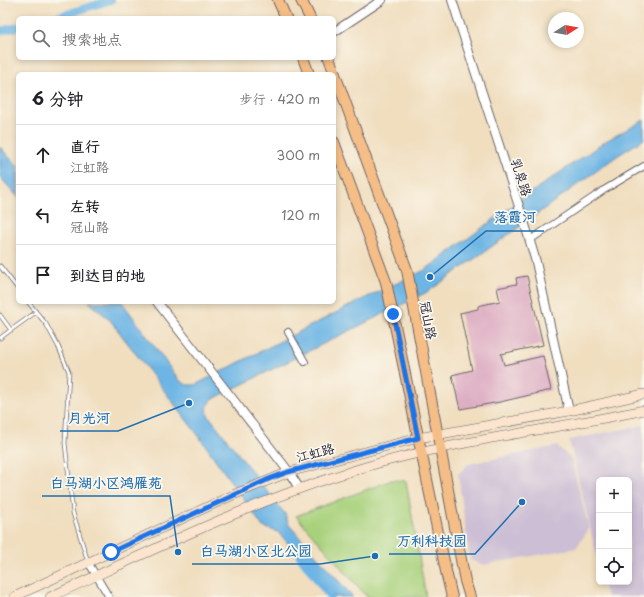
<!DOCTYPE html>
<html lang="zh">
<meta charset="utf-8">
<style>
:root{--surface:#fff;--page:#f6f6f6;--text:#202124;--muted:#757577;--line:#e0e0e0}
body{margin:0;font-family:"Playpen Sans","LXGW WenKai TC",sans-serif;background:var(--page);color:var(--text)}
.controls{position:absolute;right:12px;bottom:12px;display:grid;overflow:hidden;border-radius:6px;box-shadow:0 2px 6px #0003}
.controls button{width:36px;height:36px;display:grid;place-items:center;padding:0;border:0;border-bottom:1px solid var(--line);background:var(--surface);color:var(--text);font:20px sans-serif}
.compass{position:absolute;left:548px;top:12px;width:36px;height:36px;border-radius:50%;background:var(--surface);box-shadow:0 2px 6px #0003;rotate:79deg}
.stop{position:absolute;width:12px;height:12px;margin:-9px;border:3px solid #1a73e8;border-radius:50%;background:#fff}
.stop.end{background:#1a73e8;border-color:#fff;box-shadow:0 1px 4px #0008}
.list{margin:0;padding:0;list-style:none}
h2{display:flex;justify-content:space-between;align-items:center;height:52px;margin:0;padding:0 16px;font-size:17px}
h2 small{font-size:13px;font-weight:400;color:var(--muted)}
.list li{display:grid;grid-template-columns:26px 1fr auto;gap:12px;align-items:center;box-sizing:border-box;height:60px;padding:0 16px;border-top:1px solid var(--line)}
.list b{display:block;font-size:15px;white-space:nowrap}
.list p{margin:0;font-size:13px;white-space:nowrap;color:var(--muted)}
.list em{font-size:13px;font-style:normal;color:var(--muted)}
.icon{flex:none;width:22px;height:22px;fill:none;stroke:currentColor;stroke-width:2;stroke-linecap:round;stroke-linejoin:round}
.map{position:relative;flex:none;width:644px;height:597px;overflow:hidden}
.search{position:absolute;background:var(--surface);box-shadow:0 2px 6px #0003;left:16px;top:16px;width:320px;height:44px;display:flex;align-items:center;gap:10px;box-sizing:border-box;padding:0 14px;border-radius:6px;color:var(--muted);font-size:15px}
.panel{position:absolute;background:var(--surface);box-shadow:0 2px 6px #0003;left:16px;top:72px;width:320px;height:232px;border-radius:6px}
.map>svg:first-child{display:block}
.industrial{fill:#ccbed4}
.green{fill:#a8d17c;stroke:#657a5c}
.water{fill:#6db5e4;stroke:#486c90}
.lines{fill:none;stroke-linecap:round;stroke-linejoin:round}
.canal{stroke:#6db5e4;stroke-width:8}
.building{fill:#ddadc3}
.service-casing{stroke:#6a6469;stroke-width:4.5}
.minor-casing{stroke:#6a6469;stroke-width:8}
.tertiary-casing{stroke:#6a6469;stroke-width:10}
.secondary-casing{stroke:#6a6469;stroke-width:10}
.primary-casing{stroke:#6a6469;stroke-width:12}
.service{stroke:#fff;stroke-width:3}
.minor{stroke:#fff;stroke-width:6}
.tertiary{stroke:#fff;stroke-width:8}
.secondary{stroke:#fbe5cf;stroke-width:9}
.primary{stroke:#f6be87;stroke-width:10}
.route{stroke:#1a73e8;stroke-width:5}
.labels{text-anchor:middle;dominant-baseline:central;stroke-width:3.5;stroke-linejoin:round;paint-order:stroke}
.street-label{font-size:13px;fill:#22223b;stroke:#fbf7ec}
.leader{fill:none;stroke:#1f6fb2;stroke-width:1.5}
.callout-dot{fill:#1f6fb2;stroke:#fbf7ec;stroke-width:1.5}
.callout-label{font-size:14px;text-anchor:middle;font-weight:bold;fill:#1f6fb2;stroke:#fbf7ec;stroke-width:3.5;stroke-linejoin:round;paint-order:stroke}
</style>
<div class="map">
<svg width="644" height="597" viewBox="0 0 644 597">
<rect width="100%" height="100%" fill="#fbf7ec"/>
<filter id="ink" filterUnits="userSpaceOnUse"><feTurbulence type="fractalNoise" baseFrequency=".025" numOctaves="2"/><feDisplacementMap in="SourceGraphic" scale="8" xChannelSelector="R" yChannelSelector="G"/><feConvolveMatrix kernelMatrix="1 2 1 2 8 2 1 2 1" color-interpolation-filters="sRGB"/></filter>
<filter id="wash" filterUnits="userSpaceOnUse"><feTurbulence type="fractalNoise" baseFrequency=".012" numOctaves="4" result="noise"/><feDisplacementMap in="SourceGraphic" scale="16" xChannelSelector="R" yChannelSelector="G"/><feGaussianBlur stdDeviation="0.9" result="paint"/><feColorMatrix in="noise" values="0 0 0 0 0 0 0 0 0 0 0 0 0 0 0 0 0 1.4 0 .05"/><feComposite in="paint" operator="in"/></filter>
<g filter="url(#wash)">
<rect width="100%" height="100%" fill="#f0debf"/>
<path class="industrial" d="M644 425V597H607L603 582H629V480H599V565L569 440Z
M557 446 571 458 589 529 576 548 483 565 470 560 458 474 468 464Z"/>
<path class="green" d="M392 480 406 481 426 597H367L296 516Z"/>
<path class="water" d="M644 120V139L617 156 515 230 429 291 211 400 207 406 208 415 285 514 289 525 353 597H335L278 532 263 527 198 435 110 320 89 302H122L179 380 187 385H195L359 301 425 270 527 195 606 141Z
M0 147 18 167V197L0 177Z"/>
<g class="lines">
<path class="canal" d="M54 18 111 0
M0 31 18 27
M300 556 330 597"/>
</g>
<g id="blocks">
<path class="building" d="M527 276 543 345 501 354 504 365 543 356 551 390 500 402 460 409 452 375 472 370 460 313 478 309V306L500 301 497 288 517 284 516 278Z"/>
</g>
</g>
<g filter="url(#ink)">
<use href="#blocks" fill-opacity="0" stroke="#6a6469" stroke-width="1"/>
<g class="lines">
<defs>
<path id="service" d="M0 266 18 289
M28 302 46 324 58 346 69 372 65 443 73 513 88 562
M0 315 11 330
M0 338 36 312"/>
<path id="minor" d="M530 240 604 190 644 166
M288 332 305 362
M88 562 109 597"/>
<path id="tertiary" d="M452 0 526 228 536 262 569 411
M334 32 382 0
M157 302 235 402 289 472 299 488"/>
<path id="secondary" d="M14 597 233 495 289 472 418 438 569 411 644 394
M50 597C157 548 265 495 379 463 466 439 556 429 644 410"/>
<path id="primary" d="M278 0 286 18
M301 0 310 18
M303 58 309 74
M329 58 407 270 465 581 470 597
M334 142 386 282 447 576 452 597"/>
</defs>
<use href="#service" class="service-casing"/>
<use href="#minor" class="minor-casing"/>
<use href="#tertiary" class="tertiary-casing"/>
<use href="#secondary" class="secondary-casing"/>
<use href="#primary" class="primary-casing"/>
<use href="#service" class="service"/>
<use href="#minor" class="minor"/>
<use href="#tertiary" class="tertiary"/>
<use href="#secondary" class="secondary"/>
<use href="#primary" class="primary"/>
</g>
</g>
<g class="lines" filter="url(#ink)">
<path class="route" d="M111 552 269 479 288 472 418 438 393 314"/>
</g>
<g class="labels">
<g class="street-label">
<text transform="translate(522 177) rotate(72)">乳泉路</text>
<text transform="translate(429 320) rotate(79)">冠山路</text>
<text transform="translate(315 452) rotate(-15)">江虹路</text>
</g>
</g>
<path class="leader" d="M430 277L486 231H544M189 403L118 431H60M178 552L170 496H42M522 502L475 554H389M375 556L320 564H192"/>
<g class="callout-dot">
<circle cx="430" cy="277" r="4"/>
<circle cx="189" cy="403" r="4"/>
<circle cx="178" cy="552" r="4"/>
<circle cx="522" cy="502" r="4"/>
<circle cx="375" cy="556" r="4"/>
</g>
<g class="callout-label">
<text x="515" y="222">落霞河</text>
<text x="89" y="423">月光河</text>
<text x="106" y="488">白马湖小区鸿雁苑</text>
<text x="432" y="546">万利科技园</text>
<text x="256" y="556">白马湖小区北公园</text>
</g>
</svg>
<div class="controls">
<button>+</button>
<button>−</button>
<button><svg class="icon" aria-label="locate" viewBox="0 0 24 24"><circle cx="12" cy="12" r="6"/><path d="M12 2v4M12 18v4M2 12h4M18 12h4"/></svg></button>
</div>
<svg class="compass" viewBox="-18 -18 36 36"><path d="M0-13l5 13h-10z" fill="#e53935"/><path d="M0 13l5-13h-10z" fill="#757577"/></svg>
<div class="stop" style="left:111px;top:552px"></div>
<div class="stop end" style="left:393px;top:314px"></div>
<div class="search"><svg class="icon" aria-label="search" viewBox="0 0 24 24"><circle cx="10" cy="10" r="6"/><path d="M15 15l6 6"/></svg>搜索地点</div>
<section class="panel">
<h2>6 分钟<small>步行 · 420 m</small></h2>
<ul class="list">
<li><svg class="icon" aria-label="ahead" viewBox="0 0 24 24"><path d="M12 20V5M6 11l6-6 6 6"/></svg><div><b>直行</b><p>江虹路</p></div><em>300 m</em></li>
<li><svg class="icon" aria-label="left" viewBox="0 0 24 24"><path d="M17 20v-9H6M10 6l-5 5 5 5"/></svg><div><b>左转</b><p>冠山路</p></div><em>120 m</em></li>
<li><svg class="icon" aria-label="arrive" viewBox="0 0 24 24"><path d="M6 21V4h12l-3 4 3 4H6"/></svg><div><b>到达目的地</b></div></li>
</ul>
</section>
</div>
